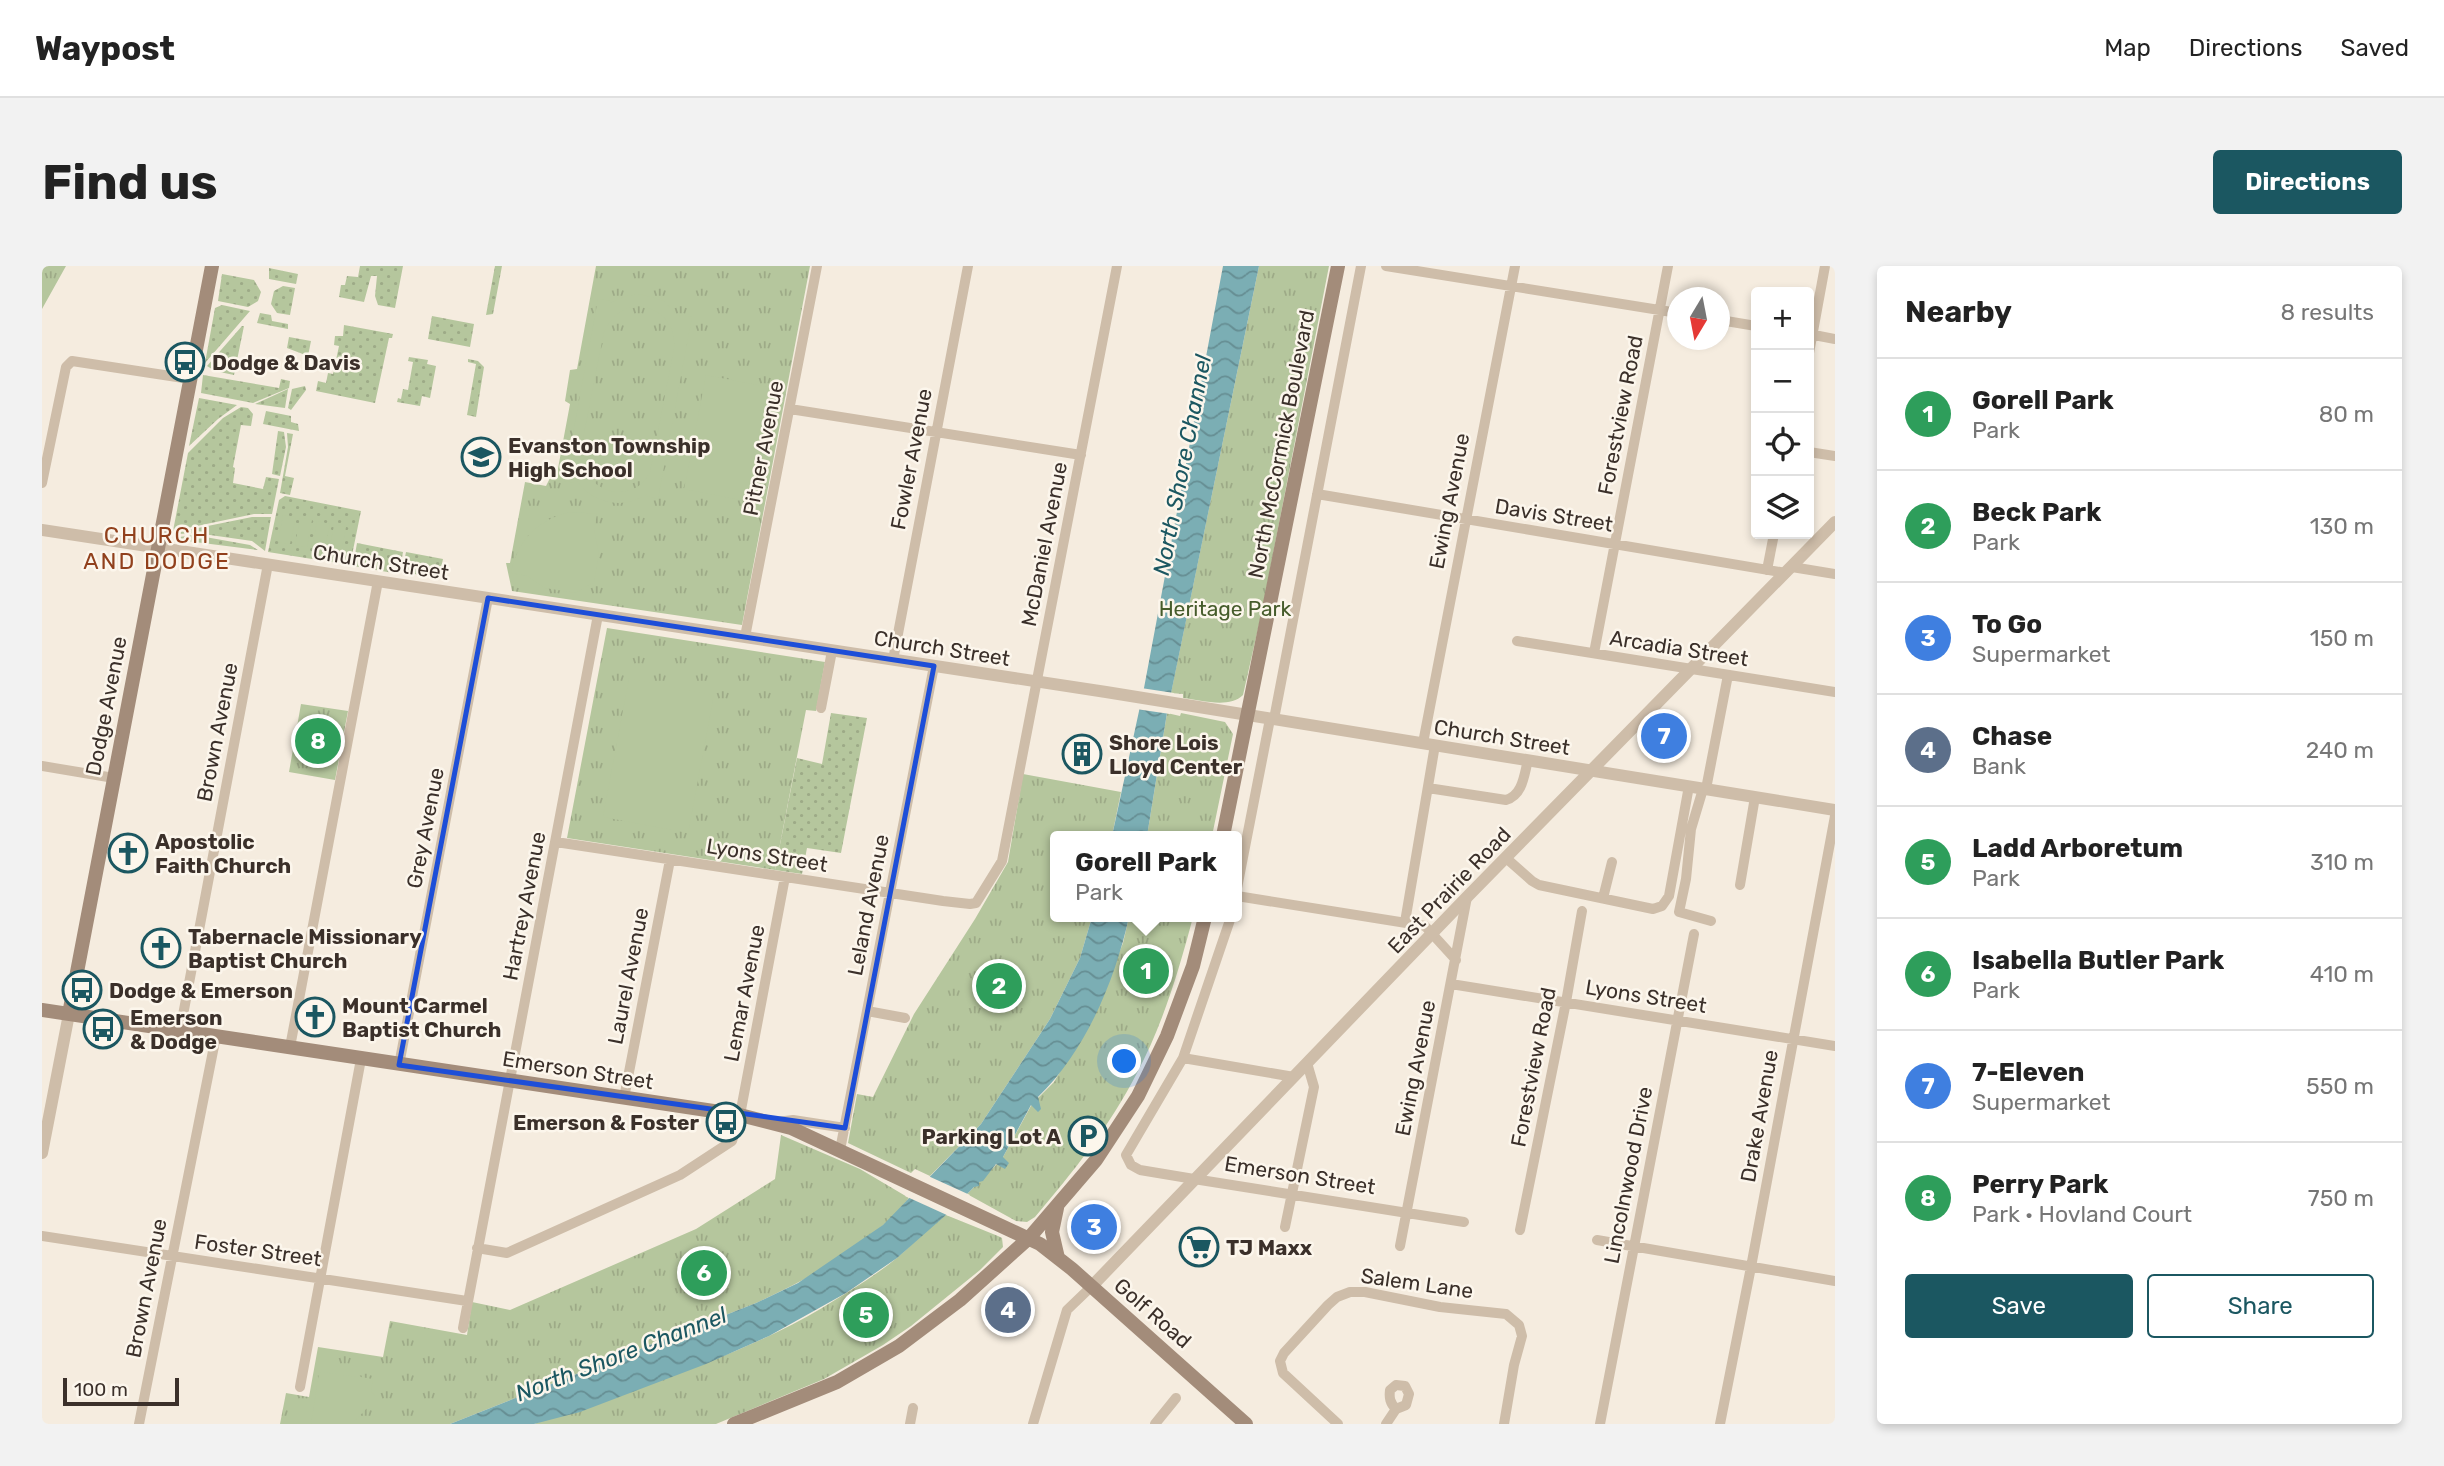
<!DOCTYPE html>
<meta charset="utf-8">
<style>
:root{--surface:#fff;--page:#f2f2f2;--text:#222;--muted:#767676;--line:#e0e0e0;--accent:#1b5761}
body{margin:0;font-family:Rubik,sans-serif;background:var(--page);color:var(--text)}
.controls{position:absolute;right:21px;top:21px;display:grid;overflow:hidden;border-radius:7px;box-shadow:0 4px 10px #0003}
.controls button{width:63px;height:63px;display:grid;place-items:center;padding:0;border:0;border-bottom:2px solid var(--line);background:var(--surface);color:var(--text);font:35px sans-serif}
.compass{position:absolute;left:1625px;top:21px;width:63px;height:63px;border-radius:50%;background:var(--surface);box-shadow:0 4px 10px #0003;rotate:190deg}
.scale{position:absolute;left:21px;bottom:18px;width:116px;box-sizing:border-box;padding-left:7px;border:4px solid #3b302a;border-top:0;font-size:19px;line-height:24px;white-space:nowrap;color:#3b302a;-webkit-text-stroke:5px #fcf6ec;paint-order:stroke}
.you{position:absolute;left:1083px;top:796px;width:24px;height:24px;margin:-18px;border:5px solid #fff;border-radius:50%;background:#1a73e8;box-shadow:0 0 0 10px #1a73e833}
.badge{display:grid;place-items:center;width:46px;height:46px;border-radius:50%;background:var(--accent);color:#fff;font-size:23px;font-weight:700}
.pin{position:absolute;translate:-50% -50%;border:4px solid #fff;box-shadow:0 2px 7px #0006}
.popup{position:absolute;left:1008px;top:565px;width:192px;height:91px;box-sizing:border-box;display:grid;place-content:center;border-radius:7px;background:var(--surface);filter:drop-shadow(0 2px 5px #0005);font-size:23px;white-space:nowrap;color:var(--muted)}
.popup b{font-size:26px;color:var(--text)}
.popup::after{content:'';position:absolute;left:50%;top:100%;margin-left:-14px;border:14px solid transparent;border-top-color:var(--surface)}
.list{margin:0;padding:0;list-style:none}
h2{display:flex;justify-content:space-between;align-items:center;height:91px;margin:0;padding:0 28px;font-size:30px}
h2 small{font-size:23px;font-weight:400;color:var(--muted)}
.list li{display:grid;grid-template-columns:46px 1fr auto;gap:21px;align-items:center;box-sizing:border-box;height:112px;padding:0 28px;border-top:2px solid var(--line)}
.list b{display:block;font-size:26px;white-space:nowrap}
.list p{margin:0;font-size:23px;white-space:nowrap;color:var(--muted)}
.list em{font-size:23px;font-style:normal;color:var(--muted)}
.actions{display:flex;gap:14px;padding:21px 28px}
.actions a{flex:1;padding:16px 0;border:2px solid var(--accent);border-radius:7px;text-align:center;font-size:24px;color:var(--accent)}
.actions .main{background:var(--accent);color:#fff}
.icon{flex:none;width:38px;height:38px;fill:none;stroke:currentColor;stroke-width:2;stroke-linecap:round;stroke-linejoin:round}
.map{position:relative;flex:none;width:1793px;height:1158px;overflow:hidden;border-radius:7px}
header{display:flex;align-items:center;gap:42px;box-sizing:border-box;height:98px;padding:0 35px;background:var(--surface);border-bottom:2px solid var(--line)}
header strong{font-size:33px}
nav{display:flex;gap:38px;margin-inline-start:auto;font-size:24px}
.intro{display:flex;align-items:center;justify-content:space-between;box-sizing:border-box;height:168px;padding:0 42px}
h1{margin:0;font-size:49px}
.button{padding:18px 32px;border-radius:7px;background:var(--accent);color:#fff;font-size:24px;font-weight:700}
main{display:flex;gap:42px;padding:0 42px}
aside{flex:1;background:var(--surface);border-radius:7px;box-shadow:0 4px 10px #0003}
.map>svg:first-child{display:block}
.grass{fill:url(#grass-dots)}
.park{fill:url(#park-tufts)}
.pitch{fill:#b5c69d;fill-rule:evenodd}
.water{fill:url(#water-waves)}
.pier{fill:#f5ecdf}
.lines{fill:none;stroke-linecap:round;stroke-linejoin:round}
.minor{stroke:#cebda9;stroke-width:10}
.tertiary{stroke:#cebda9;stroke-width:12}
.secondary{stroke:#a38c7a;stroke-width:14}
.marked{fill:none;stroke:#1d4ed8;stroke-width:5;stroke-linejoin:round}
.labels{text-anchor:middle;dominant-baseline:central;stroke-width:5;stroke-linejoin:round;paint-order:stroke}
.poi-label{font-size:21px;font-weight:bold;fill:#3b302a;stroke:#fcf6ec;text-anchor:start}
.street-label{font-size:21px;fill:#3b302a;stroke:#fcf6ec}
.park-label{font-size:21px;fill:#465c2b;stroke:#fcf6ec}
.water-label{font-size:23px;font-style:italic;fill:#1b5761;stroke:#fcf6ec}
.neighbourhood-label{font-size:23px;letter-spacing:2px;fill:#91401c;stroke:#fcf6ec}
</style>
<header>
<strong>Waypost</strong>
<nav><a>Map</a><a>Directions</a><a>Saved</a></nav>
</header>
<div class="intro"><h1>Find us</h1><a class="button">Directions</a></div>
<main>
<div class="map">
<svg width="1793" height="1158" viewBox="0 0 1793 1158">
<defs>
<pattern id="grass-dots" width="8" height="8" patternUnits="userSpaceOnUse" patternTransform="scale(1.75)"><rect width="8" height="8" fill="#b5c69d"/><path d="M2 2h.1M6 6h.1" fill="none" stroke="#9daa87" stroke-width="1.8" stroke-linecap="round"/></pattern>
<pattern id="park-tufts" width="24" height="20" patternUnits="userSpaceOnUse" patternTransform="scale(1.75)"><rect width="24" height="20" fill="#b5c69d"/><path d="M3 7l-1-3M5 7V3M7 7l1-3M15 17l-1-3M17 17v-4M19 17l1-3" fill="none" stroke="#9daa87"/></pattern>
<pattern id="water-waves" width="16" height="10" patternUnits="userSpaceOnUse" patternTransform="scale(1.75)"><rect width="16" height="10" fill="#7baeb4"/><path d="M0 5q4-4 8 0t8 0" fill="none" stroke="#668e93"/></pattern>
</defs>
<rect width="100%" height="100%" fill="#f5ecdf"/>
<path class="grass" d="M318 0H361L353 42 336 39 333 30 335 10H329L322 36 297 31 299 19H303L305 10 316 11Z
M453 0H460L451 48 444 49Z
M227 2 256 8 254 18 227 13Z
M180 8 212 14 219 26 216 35 206 41 176 35Z
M241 20 253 22 248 49 235 47 229 38 232 25Z
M180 39 208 45 163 97 173 42Z
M218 47 229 49 230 55 246 58V63L215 57Z
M390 50 432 58 428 81 386 73Z
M302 59 351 68 350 72H347L333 137 274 125 276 115 284 117 286 107 291 108 297 80 292 79 293 70H301Z
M200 60H202L192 109 173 105 165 100Z
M247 71 269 75 266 90 245 82Z
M367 91 386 94 385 98 394 100 388 132 380 130 378 140 355 136 356 132 359 133 361 123 366 124 371 96 366 95Z
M426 93 436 95 442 101 434 151 425 149 434 98 426 96Z
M161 109 237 122 239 113 248 115 247 122 211 137 159 127Z
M263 120 264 124 249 144 246 142 250 123Z
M246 123 243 142 213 138Z
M157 132 195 139 176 153 147 180Z
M199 141 206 142 211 148 209 160 199 159 191 201 193 202 191 217 221 223 224 211 237 213 230 248H212L131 265 146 187 181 152Z
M224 145 249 150V156L256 158 257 165 221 158Z
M236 165 242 166 244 181 238 210 230 208Z
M245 167 251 168 243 210 252 212 248 229 238 227 246 181Z
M243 230 319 245 308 299 226 286 237 234Z
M210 251H229L223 285 210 275 154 267 136 268V266Z
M152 269 208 279 216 284 137 274V271Z
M315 277 361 286 357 308 311 300Z
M364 286 401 293 397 312 360 306Z
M789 447 825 452 799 587 765 582 760 608 733 604 755 492 780 498Z"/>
<path class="park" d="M0 0H24L0 43Z
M554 0H768L700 359 470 325 464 297H468L483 216 504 220 508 212 514 213 528 138 523 135 528 104 535 103Z
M1217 0H1287L1220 345 1201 429C1187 443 1159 434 1141 432V428L1129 427Z
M565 362 783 396 774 445 764 444 733 604 525 572Z
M259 438 306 445 293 514 247 506Z
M1125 447 1138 450 1139 447 1183 456 1191 468 1170 570H1105Z
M981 508 1079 526 1070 570H1013V651H1050L1038 692 1008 753 939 858 888 910 873 903 869 907 806 877 815 828 831 831 872 748 933 653 966 596Z
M1087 651H1151C1137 704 1121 758 1095 807 1068 860 1031 906 993 951L985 956 974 955 925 928 955 898 963 902 961 891 990 838 1012 816 1055 742 1081 677Z
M739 869 818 903 867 932C829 980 768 1012 714 1037L408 1158H238L244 1127 267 1131 276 1081 341 1091 348 1055 425 1069 430 1036 468 1044 654 963 733 913Z
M904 949 956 970 960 972 961 981 938 1004 869 1060 841 1079 782 1113 674 1158H492C589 1122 690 1095 780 1042 806 1026 833 1010 856 991 872 978 886 959 904 949Z"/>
<path class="pitch" d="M598 28 622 35 637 51 638 49 650 51 616 233 605 230V228C581 244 551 238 535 215L534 217 522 215 556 33 568 35V37L584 30ZM597 40C620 43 634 59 632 83L608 206C590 243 536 225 539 182L562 66C570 50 579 42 597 40Z
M664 109 731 122 709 236 642 223Z
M530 246 555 248 552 264 557 288 552 316 534 327 503 322 485 310 469 307C475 274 497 252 530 246Z
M241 249 254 251 248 278 236 276Z
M258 252 270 254 265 281 253 279Z
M275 255 288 258 282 285 270 282Z
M292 259 304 261 299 288 287 285Z
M587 412 672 429 646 567 561 551Z
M281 1106 314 1111 317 1109 319 1111 331 1113 329 1125 333 1130 327 1134 326 1141 310 1158H269L277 1107Z"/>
<path class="water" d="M1181 0H1217L1125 447 1105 570H1070L1102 422Z
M1050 651H1087C1073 714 1044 785 996 831L999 843 996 846 989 839 961 891 967 897 963 903 954 898 941 915 937 916V920L932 921 904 949 855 992 804 1027 727 1070 664 1098 538 1146 492 1158H408L714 1037 756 1017 841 959 939 858 1008 753 1038 692Z"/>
<path class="pier" d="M1099 422 1132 427 1128 448 1094 443Z
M884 909 928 929 907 950 863 930Z"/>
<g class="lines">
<path class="minor" d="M1344 0 1636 47
M1678 54 1714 60
M1767 68 1793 73
M1767 87 1783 0
M748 143 1039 189
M1767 186 1793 190
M0 217 24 101 30 95 148 113
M1275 228 1744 307
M1750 301 1793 308
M1725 304 1732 268
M703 371 775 0
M1475 375 1793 426
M1552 387 1626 0
M851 394 926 0
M779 442 790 385
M1232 453 1319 0
M1381 477 1473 0
M0 500 72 512
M1386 522 1464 534C1481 529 1482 509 1486 494
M1661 523 1649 563 1644 613 1637 646 1669 655
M1664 523 1686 409
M514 576 901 635 928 638 934 637 960 595 1075 0
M1464 592 1490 615 1497 619 1611 643 1620 640 1627 630 1647 520
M1698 619 1713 531
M1195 622 1228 453
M1195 630 1383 660 1414 694
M1561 632 1570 596
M1189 651 1141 792 1084 889 1089 899 1098 904 1152 913 1422 956
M1363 656 1393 479
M1409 718 1793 780
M825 745 863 752
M138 765 226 298
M248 781 336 315
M1141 792 1252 811
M357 799 446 332
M582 832 628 594
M735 856 751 854 803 862
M798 884 892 400
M1243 961 1272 821 1265 797
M1478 964 1524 736 1540 645
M0 970 425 1035
M1555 974 1793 1015
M1358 980 1425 631
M435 982 465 987 638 909 690 875 698 849 743 611
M421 1062 556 349
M1354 1119 1363 1120 1367 1128 1364 1139 1354 1143C1348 1137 1347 1132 1348 1124Z
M258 1121 319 793
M97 1158 174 770
M868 1158 871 1142
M991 1158 1025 1044 1050 1020
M1113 1158 1134 1132
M1296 1158 1241 1107 1238 1095 1242 1087 1286 1039 1295 1031 1308 1026H1323L1398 1041 1464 1048 1477 1059 1480 1070 1472 1099 1462 1158
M1344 1158 1354 1143
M1558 1158 1652 668
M1678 1158 1709 1001 1793 550"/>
<path class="tertiary" d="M0 264 1064 426 1793 544
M0 887 27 748
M1050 1020 1425 631 1793 256"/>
<path class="secondary" d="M1181 570 1296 0
M0 744 698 849 749 862 998 978 1030 1003 1204 1158
M27 748 170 0
M1015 942 1010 966 1016 992
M692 1158 795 1116 857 1080 918 1034 987 972 1054 894 1096 830 1125 770 1151 700 1163 651"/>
</g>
<path class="marked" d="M446 332 892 400 803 862 357 799Z"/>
<defs>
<symbol id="bus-ring" viewBox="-11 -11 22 22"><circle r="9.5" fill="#fcf6ec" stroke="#1b5761" stroke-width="1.5"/><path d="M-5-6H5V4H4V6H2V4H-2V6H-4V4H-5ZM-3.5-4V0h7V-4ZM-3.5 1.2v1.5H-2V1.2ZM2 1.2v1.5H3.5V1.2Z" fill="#1b5761"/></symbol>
<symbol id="school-ring" viewBox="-11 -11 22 22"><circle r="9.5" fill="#fcf6ec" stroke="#1b5761" stroke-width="1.5"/><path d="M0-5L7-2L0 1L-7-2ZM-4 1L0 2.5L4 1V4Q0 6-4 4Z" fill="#1b5761"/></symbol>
<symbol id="building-ring" viewBox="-11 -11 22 22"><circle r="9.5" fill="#fcf6ec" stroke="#1b5761" stroke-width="1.5"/><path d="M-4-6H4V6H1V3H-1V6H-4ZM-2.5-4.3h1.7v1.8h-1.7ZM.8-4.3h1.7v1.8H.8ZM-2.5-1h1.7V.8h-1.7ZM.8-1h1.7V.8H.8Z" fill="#1b5761"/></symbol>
<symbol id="church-ring" viewBox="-11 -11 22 22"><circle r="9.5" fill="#fcf6ec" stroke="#1b5761" stroke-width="1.5"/><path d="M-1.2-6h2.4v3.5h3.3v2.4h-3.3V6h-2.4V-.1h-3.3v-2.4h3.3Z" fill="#1b5761"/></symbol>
<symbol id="parking-ring" viewBox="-11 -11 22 22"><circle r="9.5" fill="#fcf6ec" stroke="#1b5761" stroke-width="1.5"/><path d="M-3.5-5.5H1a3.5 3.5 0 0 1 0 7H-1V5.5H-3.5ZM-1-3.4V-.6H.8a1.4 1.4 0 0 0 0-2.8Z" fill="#1b5761"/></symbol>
<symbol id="supermarket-ring" viewBox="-11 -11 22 22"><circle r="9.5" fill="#fcf6ec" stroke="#1b5761" stroke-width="1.5"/><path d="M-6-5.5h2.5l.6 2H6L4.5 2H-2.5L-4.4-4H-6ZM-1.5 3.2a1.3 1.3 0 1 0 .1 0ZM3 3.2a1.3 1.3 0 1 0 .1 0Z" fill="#1b5761"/></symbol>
</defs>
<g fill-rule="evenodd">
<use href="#bus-ring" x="121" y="74" width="44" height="44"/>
<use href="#school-ring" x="417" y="169" width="44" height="44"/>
<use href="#building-ring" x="1018" y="466" width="44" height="44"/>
<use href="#church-ring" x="64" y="565" width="44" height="44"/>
<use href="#church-ring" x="97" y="660" width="44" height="44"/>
<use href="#bus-ring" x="18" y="702" width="44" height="44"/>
<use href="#church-ring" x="251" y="729" width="44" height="44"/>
<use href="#bus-ring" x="39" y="741" width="44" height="44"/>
<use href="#bus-ring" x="662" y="834" width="44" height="44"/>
<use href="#parking-ring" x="1024" y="848" width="44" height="44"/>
<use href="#supermarket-ring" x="1135" y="959" width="44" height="44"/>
</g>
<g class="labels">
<g class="poi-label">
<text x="170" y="96">Dodge &amp; Davis</text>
<text x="466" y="179">Evanston Township<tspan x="466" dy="24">High School</tspan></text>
<text x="1067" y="476">Shore Lois<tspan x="1067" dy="24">Lloyd Center</tspan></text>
<text x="113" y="575">Apostolic<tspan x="113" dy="24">Faith Church</tspan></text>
<text x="146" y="670">Tabernacle Missionary<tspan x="146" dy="24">Baptist Church</tspan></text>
<text x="67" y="724">Dodge &amp; Emerson</text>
<text x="300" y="739">Mount Carmel<tspan x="300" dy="24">Baptist Church</tspan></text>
<text x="88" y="751">Emerson<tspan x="88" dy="24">&amp; Dodge</tspan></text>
<text x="657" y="856" text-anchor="end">Emerson &amp; Foster</text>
<text x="1019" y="870" text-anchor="end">Parking Lot A</text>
<text x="1184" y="981">TJ Maxx</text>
</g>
<g class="street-label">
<text transform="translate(1578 149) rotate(-79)">Forestview Road</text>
<text transform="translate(1239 178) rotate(-79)">North McCormick Boulevard</text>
<text transform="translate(721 182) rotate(-79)">Pitner Avenue</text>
<text transform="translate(869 193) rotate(-79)">Fowler Avenue</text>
<text transform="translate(1407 235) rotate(-79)">Ewing Avenue</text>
<text transform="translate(1512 249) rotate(9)">Davis Street</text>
<text transform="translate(1002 278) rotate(-79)">McDaniel Avenue</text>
<text transform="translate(339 296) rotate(9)">Church Street</text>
<text transform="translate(900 382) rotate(9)">Church Street</text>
<text transform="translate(1637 382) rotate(9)">Arcadia Street</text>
<text transform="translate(64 440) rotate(-79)">Dodge Avenue</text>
<text transform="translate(175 466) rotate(-79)">Brown Avenue</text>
<text transform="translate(1460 471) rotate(9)">Church Street</text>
<text transform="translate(383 562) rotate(-79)">Grey Avenue</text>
<text transform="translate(725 589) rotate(9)">Lyons Street</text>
<text transform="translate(1407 624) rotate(-46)">East Prairie Road</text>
<text transform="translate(826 639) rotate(-79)">Leland Avenue</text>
<text transform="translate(482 640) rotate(-79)">Hartrey Avenue</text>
<text transform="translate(586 710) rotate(-79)">Laurel Avenue</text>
<text transform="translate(702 727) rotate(-79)">Lemar Avenue</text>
<text transform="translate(1604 730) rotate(9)">Lyons Street</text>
<text transform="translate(1491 801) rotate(-79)">Forestview Road</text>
<text transform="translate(1373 802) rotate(-79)">Ewing Avenue</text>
<text transform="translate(536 804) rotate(9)">Emerson Street</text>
<text transform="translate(1717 850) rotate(-80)">Drake Avenue</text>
<text transform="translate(1258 909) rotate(9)">Emerson Street</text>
<text transform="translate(1586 909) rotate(-79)">Lincolnwood Drive</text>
<text transform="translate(216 984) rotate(8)">Foster Street</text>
<text transform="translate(1375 1017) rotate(8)">Salem Lane</text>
<text transform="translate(104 1022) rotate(-79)">Brown Avenue</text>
<text transform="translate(1111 1047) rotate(41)">Golf Road</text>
</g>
<g class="park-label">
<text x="1183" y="342">Heritage Park</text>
</g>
<g class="water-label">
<text transform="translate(1140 199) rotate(-79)">North Shore Channel</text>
<text transform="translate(579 1088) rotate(-21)">North Shore Channel</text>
</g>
<g class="neighbourhood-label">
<text x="115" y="269">CHURCH<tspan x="115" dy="26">AND DODGE</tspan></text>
</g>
</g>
</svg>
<div class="controls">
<button>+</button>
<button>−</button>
<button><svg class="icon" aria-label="locate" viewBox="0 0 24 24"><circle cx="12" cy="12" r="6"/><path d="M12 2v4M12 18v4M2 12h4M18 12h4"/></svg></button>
<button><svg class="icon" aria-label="layers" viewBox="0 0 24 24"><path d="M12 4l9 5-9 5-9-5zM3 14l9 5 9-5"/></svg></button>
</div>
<svg class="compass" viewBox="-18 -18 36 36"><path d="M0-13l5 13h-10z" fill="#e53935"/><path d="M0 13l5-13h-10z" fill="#767676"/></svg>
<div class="scale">100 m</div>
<div class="you"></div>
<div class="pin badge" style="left:1104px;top:705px;background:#2e9e5b">1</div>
<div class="popup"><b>Gorell Park</b>Park</div>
<div class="pin badge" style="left:957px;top:720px;background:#2e9e5b">2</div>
<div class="pin badge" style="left:1052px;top:961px;background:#3f7fe0">3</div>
<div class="pin badge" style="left:966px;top:1044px;background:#5c6f8a">4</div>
<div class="pin badge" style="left:824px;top:1049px;background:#2e9e5b">5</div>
<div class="pin badge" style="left:662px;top:1007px;background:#2e9e5b">6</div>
<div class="pin badge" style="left:1622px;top:470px;background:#3f7fe0">7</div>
<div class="pin badge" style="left:276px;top:475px;background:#2e9e5b">8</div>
</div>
<aside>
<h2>Nearby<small>8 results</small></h2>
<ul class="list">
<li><span class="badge" style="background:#2e9e5b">1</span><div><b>Gorell Park</b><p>Park</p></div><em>80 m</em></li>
<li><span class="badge" style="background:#2e9e5b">2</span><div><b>Beck Park</b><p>Park</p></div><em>130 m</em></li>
<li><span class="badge" style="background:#3f7fe0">3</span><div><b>To Go</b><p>Supermarket</p></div><em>150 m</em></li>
<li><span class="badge" style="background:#5c6f8a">4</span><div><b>Chase</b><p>Bank</p></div><em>240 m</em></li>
<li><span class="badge" style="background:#2e9e5b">5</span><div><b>Ladd Arboretum</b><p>Park</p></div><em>310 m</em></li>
<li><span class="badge" style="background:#2e9e5b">6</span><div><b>Isabella Butler Park</b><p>Park</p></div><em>410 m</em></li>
<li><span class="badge" style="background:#3f7fe0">7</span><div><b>7-Eleven</b><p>Supermarket</p></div><em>550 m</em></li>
<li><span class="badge" style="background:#2e9e5b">8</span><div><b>Perry Park</b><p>Park · Hovland Court</p></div><em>750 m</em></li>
</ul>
<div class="actions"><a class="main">Save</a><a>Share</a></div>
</aside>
</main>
